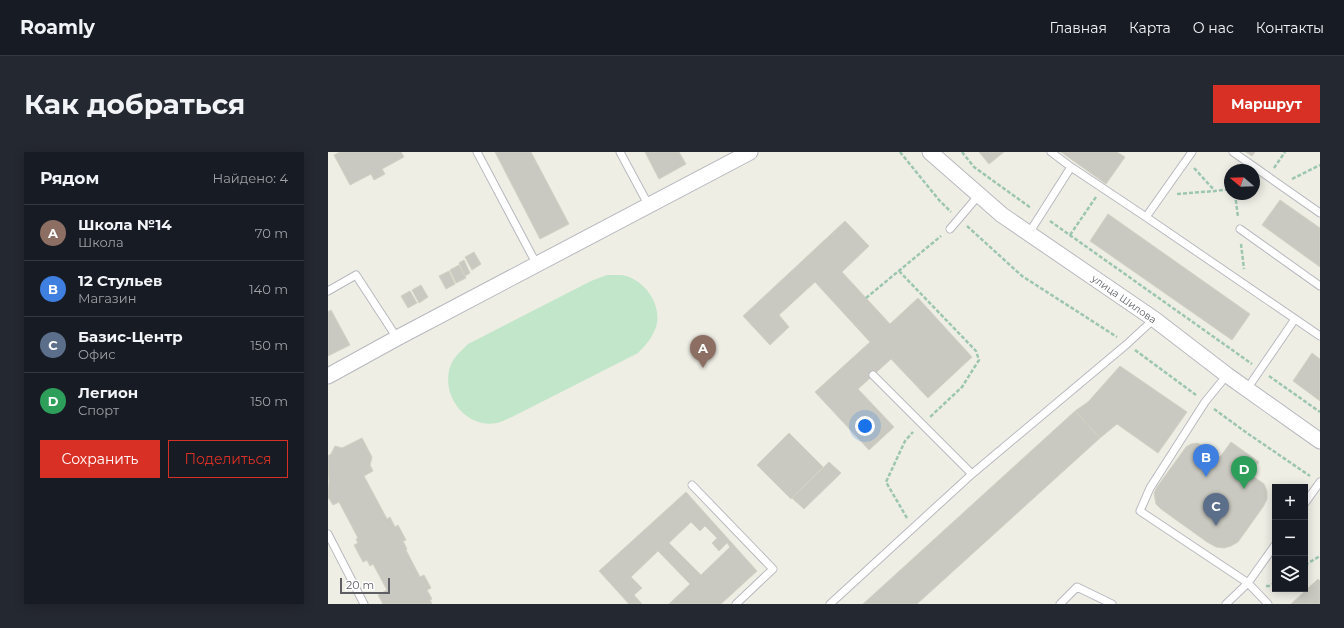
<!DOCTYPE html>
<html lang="ru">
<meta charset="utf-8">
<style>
:root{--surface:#171b24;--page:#242831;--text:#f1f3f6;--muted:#9ea1a6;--line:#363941;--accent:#d93025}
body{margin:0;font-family:Montserrat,sans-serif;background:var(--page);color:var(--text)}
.controls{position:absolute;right:12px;bottom:12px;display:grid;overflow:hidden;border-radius:0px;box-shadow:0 2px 10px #0003}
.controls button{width:36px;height:36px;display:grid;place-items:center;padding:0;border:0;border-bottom:1px solid var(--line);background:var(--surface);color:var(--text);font:20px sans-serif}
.compass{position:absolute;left:896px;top:12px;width:36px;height:36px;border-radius:50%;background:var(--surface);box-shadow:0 2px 10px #0003;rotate:289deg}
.scale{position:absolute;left:12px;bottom:10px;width:50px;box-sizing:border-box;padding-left:4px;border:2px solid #5d5f65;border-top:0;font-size:11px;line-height:14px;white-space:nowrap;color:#5d5f65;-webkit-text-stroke:3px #fff;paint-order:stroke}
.you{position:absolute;left:537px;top:274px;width:14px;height:14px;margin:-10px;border:3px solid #fff;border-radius:50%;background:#1a73e8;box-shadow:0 0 0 6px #1a73e833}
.badge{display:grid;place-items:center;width:26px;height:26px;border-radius:50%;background:var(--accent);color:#fff;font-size:13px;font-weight:700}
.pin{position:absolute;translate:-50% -33px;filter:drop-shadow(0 1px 2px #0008)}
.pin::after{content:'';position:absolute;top:21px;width:14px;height:12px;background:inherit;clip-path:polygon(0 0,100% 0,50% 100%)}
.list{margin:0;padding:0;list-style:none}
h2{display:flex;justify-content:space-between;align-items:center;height:52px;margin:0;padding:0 16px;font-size:17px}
h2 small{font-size:13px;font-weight:400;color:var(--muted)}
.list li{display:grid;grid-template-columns:26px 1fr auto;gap:12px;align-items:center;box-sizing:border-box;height:56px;padding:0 16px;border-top:1px solid var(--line)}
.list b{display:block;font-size:15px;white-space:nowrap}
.list p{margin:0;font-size:13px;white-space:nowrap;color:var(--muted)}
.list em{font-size:13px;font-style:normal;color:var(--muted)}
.actions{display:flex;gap:8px;padding:12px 16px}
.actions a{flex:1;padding:9px 0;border:1px solid var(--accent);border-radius:0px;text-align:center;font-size:14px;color:var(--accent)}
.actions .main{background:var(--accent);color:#fff}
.icon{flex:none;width:22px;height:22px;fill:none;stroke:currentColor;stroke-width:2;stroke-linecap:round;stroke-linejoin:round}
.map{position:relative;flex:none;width:992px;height:452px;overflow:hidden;border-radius:0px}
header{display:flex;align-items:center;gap:24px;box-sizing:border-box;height:56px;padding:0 20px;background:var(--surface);border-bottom:1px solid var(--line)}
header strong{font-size:19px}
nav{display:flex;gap:22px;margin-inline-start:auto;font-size:14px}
.intro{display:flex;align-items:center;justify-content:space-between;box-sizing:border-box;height:96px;padding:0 24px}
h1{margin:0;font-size:28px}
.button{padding:10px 18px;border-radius:0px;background:var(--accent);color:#fff;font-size:14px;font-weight:700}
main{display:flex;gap:24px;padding:0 24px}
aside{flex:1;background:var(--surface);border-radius:0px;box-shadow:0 2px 10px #0003}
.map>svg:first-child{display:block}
.green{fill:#c2e6c9}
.building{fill:#cac9c1;stroke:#d3d1c3;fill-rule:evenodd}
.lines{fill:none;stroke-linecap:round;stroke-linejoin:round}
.service-casing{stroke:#b7b9bf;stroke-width:9}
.minor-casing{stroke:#b7b9bf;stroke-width:17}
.path{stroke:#9cc6b0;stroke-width:2.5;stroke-dasharray:4 2;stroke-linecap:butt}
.service{stroke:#fff;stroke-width:7}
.minor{stroke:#fff;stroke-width:15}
.labels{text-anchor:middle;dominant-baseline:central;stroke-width:3;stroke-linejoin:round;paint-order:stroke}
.street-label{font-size:10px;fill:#5d5f65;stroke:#fff}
</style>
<header>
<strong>Roamly</strong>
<nav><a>Главная</a><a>Карта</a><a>О нас</a><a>Контакты</a></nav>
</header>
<div class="intro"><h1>Как добраться</h1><a class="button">Маршрут</a></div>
<main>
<aside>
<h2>Рядом<small>Найдено: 4</small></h2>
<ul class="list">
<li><span class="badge" style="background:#8d6e63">A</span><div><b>Школа №14</b><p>Школа</p></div><em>70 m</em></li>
<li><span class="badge" style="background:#3f7fe0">B</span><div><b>12 Стульев</b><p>Магазин</p></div><em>140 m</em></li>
<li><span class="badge" style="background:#5c6f8a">C</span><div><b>Базис-Центр</b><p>Офис</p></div><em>150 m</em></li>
<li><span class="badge" style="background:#2e9e5b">D</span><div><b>Легион</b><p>Спорт</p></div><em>150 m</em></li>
</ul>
<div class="actions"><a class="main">Сохранить</a><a>Поделиться</a></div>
</aside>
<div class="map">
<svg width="992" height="452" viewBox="0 0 992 452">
<rect width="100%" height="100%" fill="#efeee5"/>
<path class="green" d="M279 123C284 123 289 123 294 123 317 127 335 154 328 175 324 186 318 193 310 201L184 265C179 267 174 270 169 271 140 277 115 247 121 219 123 207 132 200 140 192L263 129Z"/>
<path class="building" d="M12 0H73L76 5 54 17 57 22 46 28 43 22 22 33 6 3Z
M167 0H203L241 72 212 87Z
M317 0H351L358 12 331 27Z
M651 0H676L661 12Z
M733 0H789L797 5 778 32Z
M918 0H927L924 4Z
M952 48 992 76V115L934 73Z
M780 62 922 162 904 188 762 89Z
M517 69 541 94 514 120 562 172 590 146 644 205 600 246 563 207 530 237 566 275 541 298 487 240 542 190 487 130 451 163 461 175 442 193 415 164Z
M146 100 153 112 144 118 137 105Z
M136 108 142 121 137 124 131 111Z
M131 113 138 126 128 131 122 118Z
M121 119 127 132 118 137 111 124Z
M93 133 100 145 91 151 84 138Z
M82 139 89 151 80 156 73 144Z
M3 158 22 193 0 204V160Z
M984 201 992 207V249L965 229Z
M792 214 859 260 830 301 789 272 772 286 747 259 760 250Z
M747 259 772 286 589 452H535Z
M461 281 495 315 463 347 429 313Z
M34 286 44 305 42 313 45 319 36 324 59 367 62 365 67 375 70 373 78 388 75 389 79 397 78 398 92 425 96 423 103 436 99 438 104 447 102 448 104 452H55L50 443 59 438 45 412 42 414 39 408 35 410 26 393 30 391 28 387 30 386 11 350 5 353 0 345 1 330 0 304 3 302 7 294 14 296Z
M903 290 931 310 922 322 936 332 939 339V347L935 355 910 390 903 394 896 396 888 395 879 390 833 357 828 352 826 341 829 335 858 295 863 292 869 291 876 294 892 305Z
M501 310 513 321 476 357 464 346Z
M358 340 429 419 393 452H341L362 432 330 399 303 425 314 436 306 443 314 452H301L271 419ZM363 370 372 379 377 374 389 386 384 391 391 399 399 391 402 395 373 423 341 391Z
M990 427 992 429V452H963Z"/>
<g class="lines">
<defs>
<path id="service" d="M149 0 209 113
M292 0 321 54
M723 0 743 15 818 65 992 184
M905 0 992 61
M818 65 864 0
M622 77 651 43
M912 77 992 134
M701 81 743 15
M0 139 28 123 69 186
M545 223 644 322
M899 223 877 250 822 336 812 359 920 431 940 452
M919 237 967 167
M364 333 445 417 408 452
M977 351 992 330
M0 382 36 452
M502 452 644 322 799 192 826 167
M732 452 749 435 784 452
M898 452 920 431 947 393"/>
<path id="minor" d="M602 0 674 63 826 167 899 223 992 289
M0 224 69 186 422 0"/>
</defs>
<use href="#service" class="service-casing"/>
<use href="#minor" class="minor-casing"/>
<path class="path" d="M572 0 611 48 623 60
M634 0 646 15 703 56
M866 16 887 39
M946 16 957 0
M964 27 992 13
M926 35H932
M849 42 887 39 902 37
M907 42 910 65
M722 69 924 212
M639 74 694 124 789 185
M742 83 768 45
M913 92 916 117
M571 119 648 199 651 208 634 235 602 265
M538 146 613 84
M807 198 868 243
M941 224 992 260
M886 257 919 281 982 324
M579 366 558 330 577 289 585 280
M977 413 992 404
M938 434H941L947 431"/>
<use href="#service" class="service"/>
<use href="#minor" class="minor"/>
</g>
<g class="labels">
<g class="street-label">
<text transform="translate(796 147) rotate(35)">улица Шилова</text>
</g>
</g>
</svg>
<div class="controls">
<button>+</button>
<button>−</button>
<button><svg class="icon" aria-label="layers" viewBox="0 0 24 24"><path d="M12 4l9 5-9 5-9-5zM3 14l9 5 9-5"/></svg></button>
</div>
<svg class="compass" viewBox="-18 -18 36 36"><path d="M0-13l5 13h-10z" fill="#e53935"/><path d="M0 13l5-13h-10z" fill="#9ea1a6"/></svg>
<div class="scale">20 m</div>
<div class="you"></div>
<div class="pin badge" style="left:375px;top:216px;background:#8d6e63">A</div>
<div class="pin badge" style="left:878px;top:325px;background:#3f7fe0">B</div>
<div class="pin badge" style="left:888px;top:374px;background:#5c6f8a">C</div>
<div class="pin badge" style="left:916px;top:337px;background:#2e9e5b">D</div>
</div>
</main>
